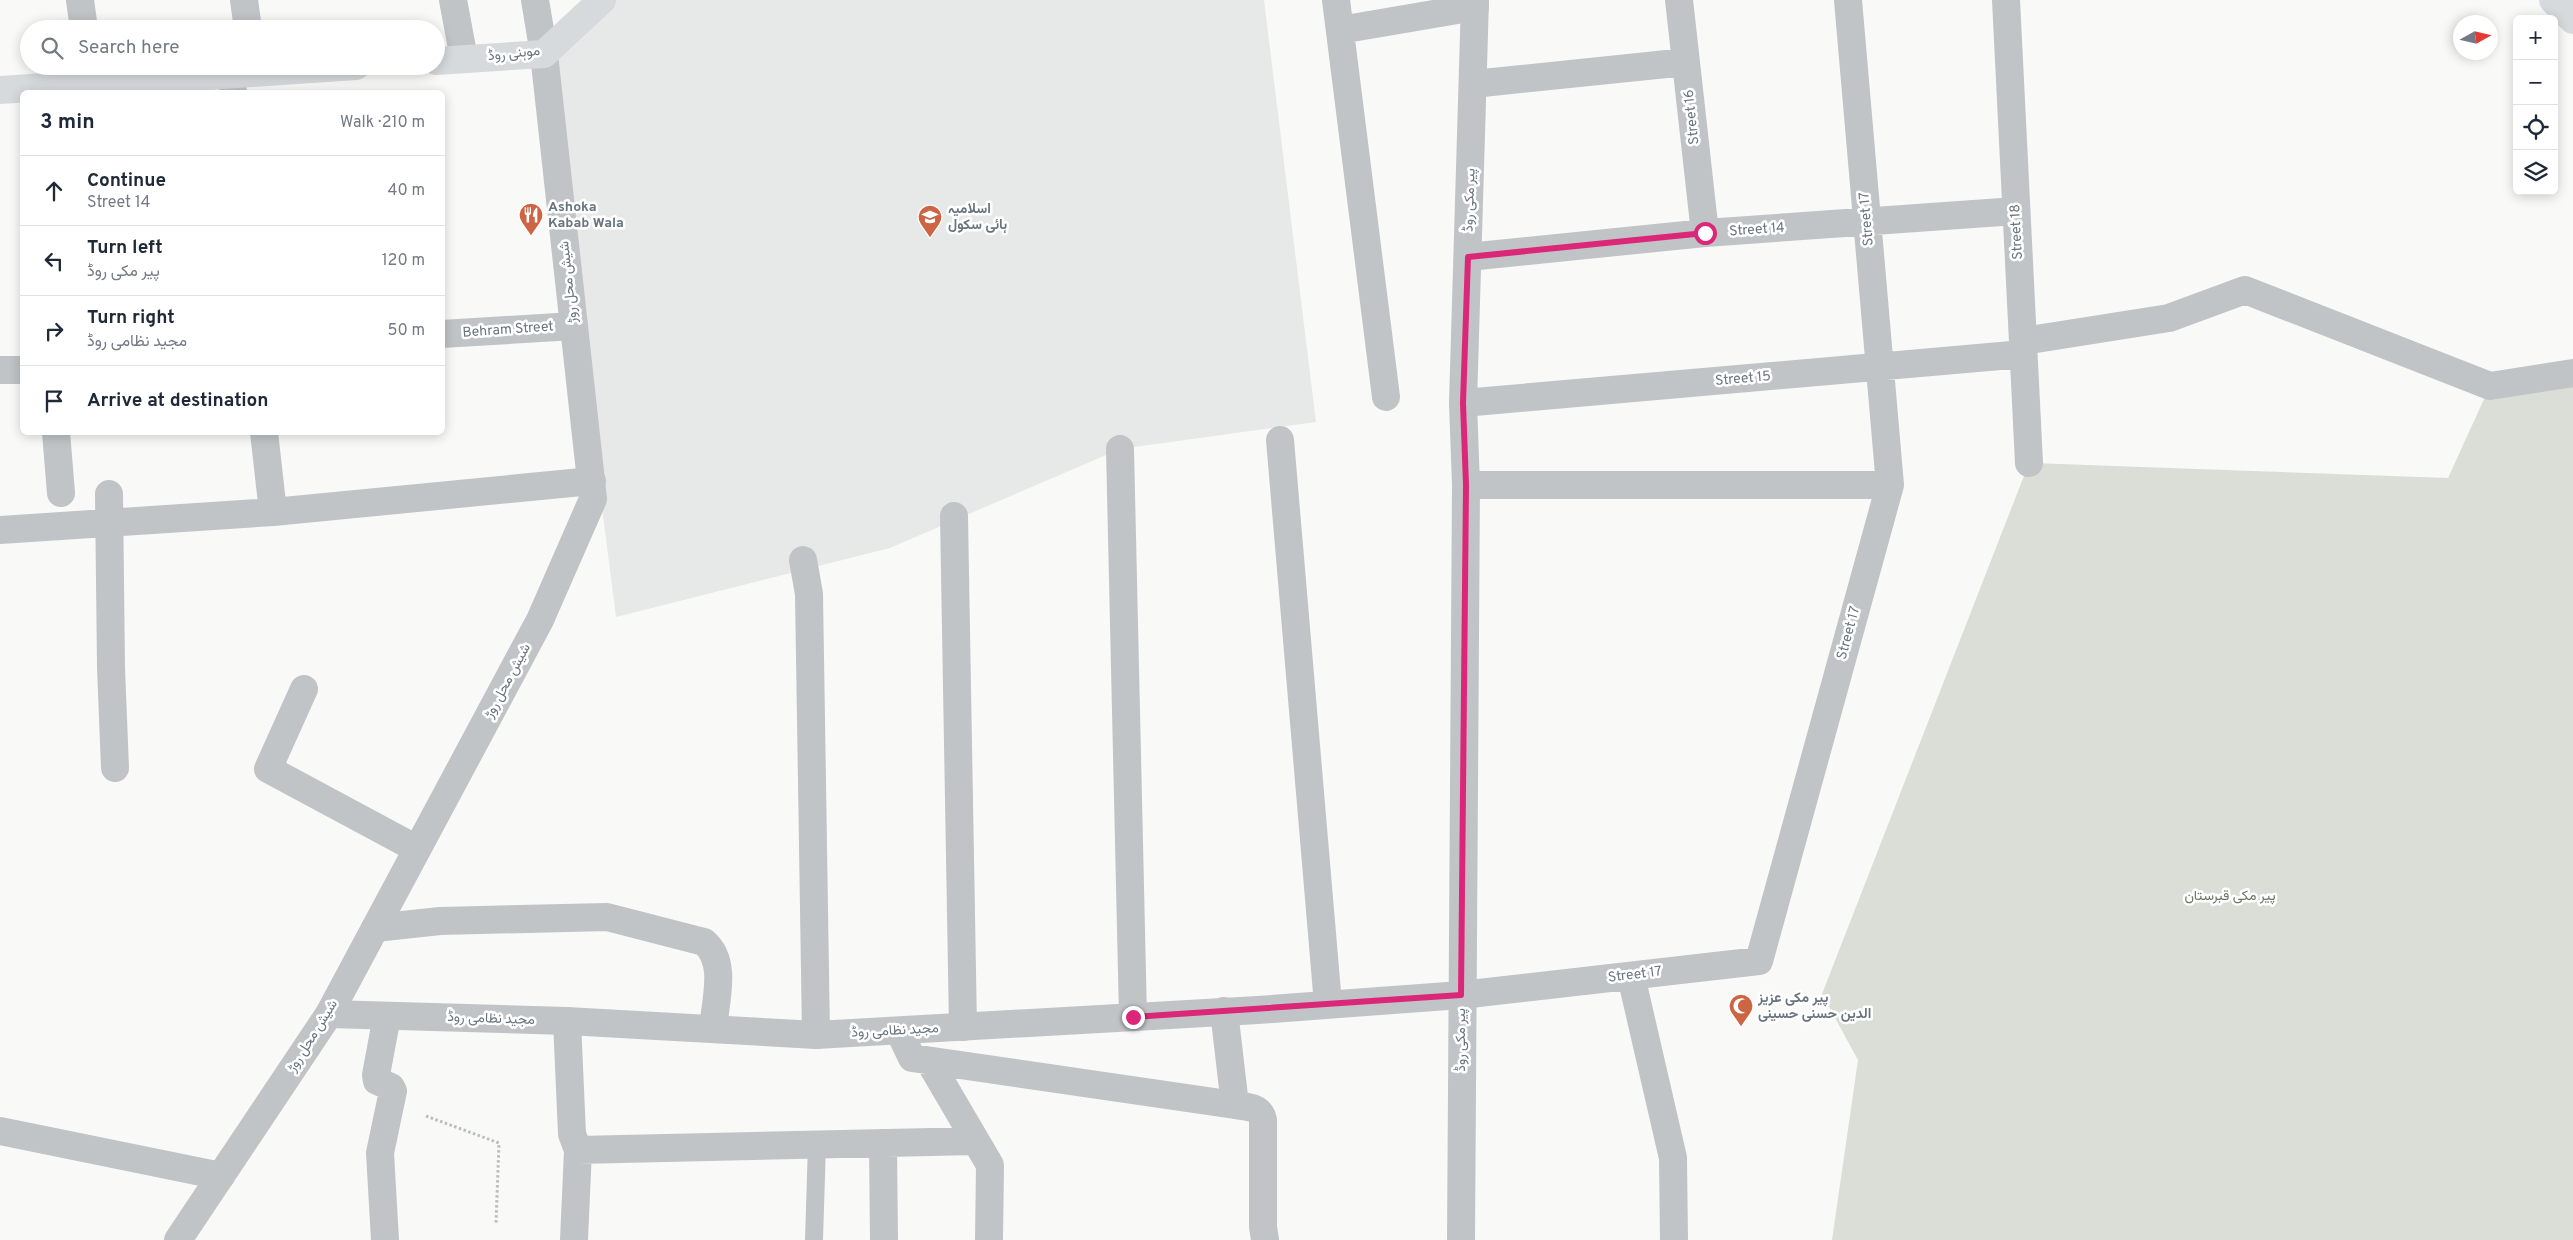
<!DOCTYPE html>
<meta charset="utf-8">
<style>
:root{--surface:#fff;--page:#f2f2f3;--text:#1f2937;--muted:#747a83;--line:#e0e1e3}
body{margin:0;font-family:Overpass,Vazirmatn,sans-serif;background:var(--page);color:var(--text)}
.controls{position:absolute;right:15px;top:15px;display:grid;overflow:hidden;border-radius:8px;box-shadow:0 2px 12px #0003}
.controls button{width:45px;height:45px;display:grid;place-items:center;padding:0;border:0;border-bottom:1px solid var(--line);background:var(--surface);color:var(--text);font:25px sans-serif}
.compass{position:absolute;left:2453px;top:15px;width:45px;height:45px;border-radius:50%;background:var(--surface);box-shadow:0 2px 12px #0003;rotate:82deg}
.stop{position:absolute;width:15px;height:15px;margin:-11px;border:4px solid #db2777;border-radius:50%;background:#fff}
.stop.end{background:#db2777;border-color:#fff;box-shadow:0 1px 5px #0008}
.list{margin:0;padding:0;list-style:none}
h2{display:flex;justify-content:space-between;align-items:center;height:65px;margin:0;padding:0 20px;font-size:21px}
h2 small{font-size:16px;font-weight:400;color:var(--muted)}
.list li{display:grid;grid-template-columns:32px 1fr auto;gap:15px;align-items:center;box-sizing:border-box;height:70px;padding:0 20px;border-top:1px solid var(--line)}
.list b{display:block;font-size:19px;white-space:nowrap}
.list p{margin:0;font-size:16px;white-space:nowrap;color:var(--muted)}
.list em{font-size:16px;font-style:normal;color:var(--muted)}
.icon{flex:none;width:28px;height:28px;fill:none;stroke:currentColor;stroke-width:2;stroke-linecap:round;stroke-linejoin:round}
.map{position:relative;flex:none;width:2573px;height:1240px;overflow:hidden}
.search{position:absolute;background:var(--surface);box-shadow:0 2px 12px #0003;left:20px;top:20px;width:425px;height:55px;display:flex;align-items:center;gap:12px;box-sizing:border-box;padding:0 18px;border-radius:28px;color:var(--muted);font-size:19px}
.panel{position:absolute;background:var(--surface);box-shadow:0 2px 12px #0003;left:20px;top:90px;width:425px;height:345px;border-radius:8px}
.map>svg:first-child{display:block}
.built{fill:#e7e8e8}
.green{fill:#daded7}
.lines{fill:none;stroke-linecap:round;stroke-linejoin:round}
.path{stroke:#babdc0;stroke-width:3;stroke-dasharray:2.5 2.5;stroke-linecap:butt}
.service{stroke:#c0c4c7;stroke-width:18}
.minor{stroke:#c0c4c7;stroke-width:28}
.tertiary{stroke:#c0c4c7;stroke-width:28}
.secondary{stroke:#d7dadd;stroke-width:28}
.route{stroke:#db2777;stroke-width:6}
.labels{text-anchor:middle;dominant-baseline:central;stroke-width:5;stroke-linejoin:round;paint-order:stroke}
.street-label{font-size:14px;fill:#68757f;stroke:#fff}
.poi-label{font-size:14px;font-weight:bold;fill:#68757f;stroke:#fff;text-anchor:start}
.park-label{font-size:14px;fill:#697866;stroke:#fff}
</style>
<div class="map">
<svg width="2573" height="1240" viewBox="0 0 2573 1240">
<rect width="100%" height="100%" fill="#f9f9f8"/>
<path class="built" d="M602 0H1264L1316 422 1120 449 890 548 616 617 544 54Z"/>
<path class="green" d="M2573 373V1240H1832L1858 1060 1822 994 2029 463 2448 478 2490 386Z"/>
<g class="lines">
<path class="path" d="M426 1116 499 1143 496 1223"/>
<path class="service" d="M814 1240 817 1144"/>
<path class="minor" d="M80 0 84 29
M244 0 248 29
M453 0 464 59
M535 0 544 54
M1336 0 1386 397
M1679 0 1705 233
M2006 0 2029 463
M1340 30 1475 7
M231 75 233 92
M1473 84 1686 62
M1468 257 1705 233 2016 211
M442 334 574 326
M2023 341 2169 318 2245 290 2490 386 2573 373
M0 370H22
M1463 403 2023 354
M56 432 61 493
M264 432 273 512
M1280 440 1328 1004
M1120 449 1133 1017
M1466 485H1890
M109 494 111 668 115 768
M954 516 963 1027
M0 530 273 512 592 481
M803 560 809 594 816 1035
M304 689 268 769 417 849
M375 928 440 921 607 917 704 942C728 962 715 1001 713 1029
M1631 976 1673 1158 1674 1240
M1461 995 1759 961 1890 485 1848 0
M1224 1011 1235 1105C1247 1107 1260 1106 1263 1120V1227L1265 1240
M567 1021 572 1134 578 1150 976 1141
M899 1031 912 1058 1235 1105
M929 1061 990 1165 989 1240
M0 1131 221 1176
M883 1143 884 1240
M385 1240 380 1153 393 1091 391 1087 377 1081 376 1075 387 1016
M574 1240 578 1150"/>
<path class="tertiary" d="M329 1014 567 1021 816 1035 1258 1010 1461 995
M178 1240 329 1014 540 620 593 499 544 54
M1461 1240 1466 485 1463 403 1475 0"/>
<path class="secondary" d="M2553 0 2573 20
M436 61 544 54 602 0
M0 90 356 66"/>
</g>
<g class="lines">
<path class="route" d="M1133 1017 1461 995 1466 485 1463 403 1468 257 1705 233"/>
</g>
<defs>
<symbol id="restaurant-pin" viewBox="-11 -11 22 30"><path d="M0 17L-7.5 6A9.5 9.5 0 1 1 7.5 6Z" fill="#cd6544" stroke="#fff"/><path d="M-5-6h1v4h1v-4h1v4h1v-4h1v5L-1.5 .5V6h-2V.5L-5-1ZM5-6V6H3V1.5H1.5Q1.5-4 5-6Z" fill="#fff"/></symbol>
<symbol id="school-pin" viewBox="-11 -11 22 30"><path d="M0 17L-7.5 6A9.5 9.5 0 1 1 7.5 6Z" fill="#cd6544" stroke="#fff"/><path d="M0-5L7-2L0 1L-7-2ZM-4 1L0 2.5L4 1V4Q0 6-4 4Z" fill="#fff"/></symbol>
<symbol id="mosque-pin" viewBox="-11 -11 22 30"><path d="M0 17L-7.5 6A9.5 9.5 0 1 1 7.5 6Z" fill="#cd6544" stroke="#fff"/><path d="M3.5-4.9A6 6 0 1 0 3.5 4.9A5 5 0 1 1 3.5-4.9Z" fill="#fff"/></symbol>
</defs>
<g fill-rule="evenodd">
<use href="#restaurant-pin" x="517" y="201" width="28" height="38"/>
<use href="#school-pin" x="916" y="203" width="28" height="38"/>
<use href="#mosque-pin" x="1727" y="992" width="28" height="38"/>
</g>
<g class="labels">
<g class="street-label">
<text transform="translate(514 54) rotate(-6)">موہنی روڈ</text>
<text transform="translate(1692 117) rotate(-96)">Street 16</text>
<text transform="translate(1470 200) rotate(-88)">پیر مکی روڈ</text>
<text transform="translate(1867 219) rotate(-95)">Street 17</text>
<text transform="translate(1757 230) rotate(-4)">Street 14</text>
<text transform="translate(2017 232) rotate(-93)">Street 18</text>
<text transform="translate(569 282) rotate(-96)">شیش محل روڑ</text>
<text transform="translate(508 330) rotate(-4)">Behram Street</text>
<text transform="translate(1743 379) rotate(-5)">Street 15</text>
<text transform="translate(1849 633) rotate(-75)">Street 17</text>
<text transform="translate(508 681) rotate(-62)">شیش محل روڑ</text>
<text transform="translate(1635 975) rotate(-7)">Street 17</text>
<text transform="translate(491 1019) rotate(2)">مجید نظامی روڈ</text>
<text transform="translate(895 1031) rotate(-3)">مجید نظامی روڈ</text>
<text transform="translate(313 1036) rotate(-58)">شیش محل روڑ</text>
<text transform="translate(1461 1040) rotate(-90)">پیر مکی روڈ</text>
</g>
<g class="poi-label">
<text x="548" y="207">Ashoka<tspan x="548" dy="16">Kabab Wala</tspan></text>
<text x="948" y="209">اسلامیہ<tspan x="948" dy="16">ہائی سکول</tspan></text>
<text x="1758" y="998">پیر مکی عزیز<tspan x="1758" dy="16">الدین حسنی حسینی</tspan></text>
</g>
<g class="park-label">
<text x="2230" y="896">پیر مکی قبرستان</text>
</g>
</g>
</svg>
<div class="controls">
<button>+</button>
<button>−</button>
<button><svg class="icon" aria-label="locate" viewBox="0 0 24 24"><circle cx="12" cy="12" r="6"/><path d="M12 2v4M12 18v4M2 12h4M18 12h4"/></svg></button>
<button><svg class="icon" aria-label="layers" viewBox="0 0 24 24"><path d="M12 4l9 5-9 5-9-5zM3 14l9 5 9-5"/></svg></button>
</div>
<svg class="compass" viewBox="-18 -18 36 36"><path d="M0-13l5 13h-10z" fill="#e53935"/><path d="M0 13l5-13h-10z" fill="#747a83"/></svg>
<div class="stop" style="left:1705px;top:233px"></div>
<div class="stop end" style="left:1133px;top:1017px"></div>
<div class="search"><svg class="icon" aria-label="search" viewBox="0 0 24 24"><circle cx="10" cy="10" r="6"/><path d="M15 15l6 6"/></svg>Search here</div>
<section class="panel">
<h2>3 min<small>Walk · 210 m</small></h2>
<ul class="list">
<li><svg class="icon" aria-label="ahead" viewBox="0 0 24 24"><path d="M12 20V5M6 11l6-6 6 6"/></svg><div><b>Continue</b><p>Street 14</p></div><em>40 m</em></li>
<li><svg class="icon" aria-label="left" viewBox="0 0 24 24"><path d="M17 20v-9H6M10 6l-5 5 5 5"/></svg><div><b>Turn left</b><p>پیر مکی روڈ</p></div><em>120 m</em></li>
<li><svg class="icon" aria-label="right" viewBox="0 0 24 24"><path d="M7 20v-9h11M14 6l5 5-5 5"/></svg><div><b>Turn right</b><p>مجید نظامی روڈ</p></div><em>50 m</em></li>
<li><svg class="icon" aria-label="arrive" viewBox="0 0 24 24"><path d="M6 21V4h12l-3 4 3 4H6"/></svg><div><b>Arrive at destination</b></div></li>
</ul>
</section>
</div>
